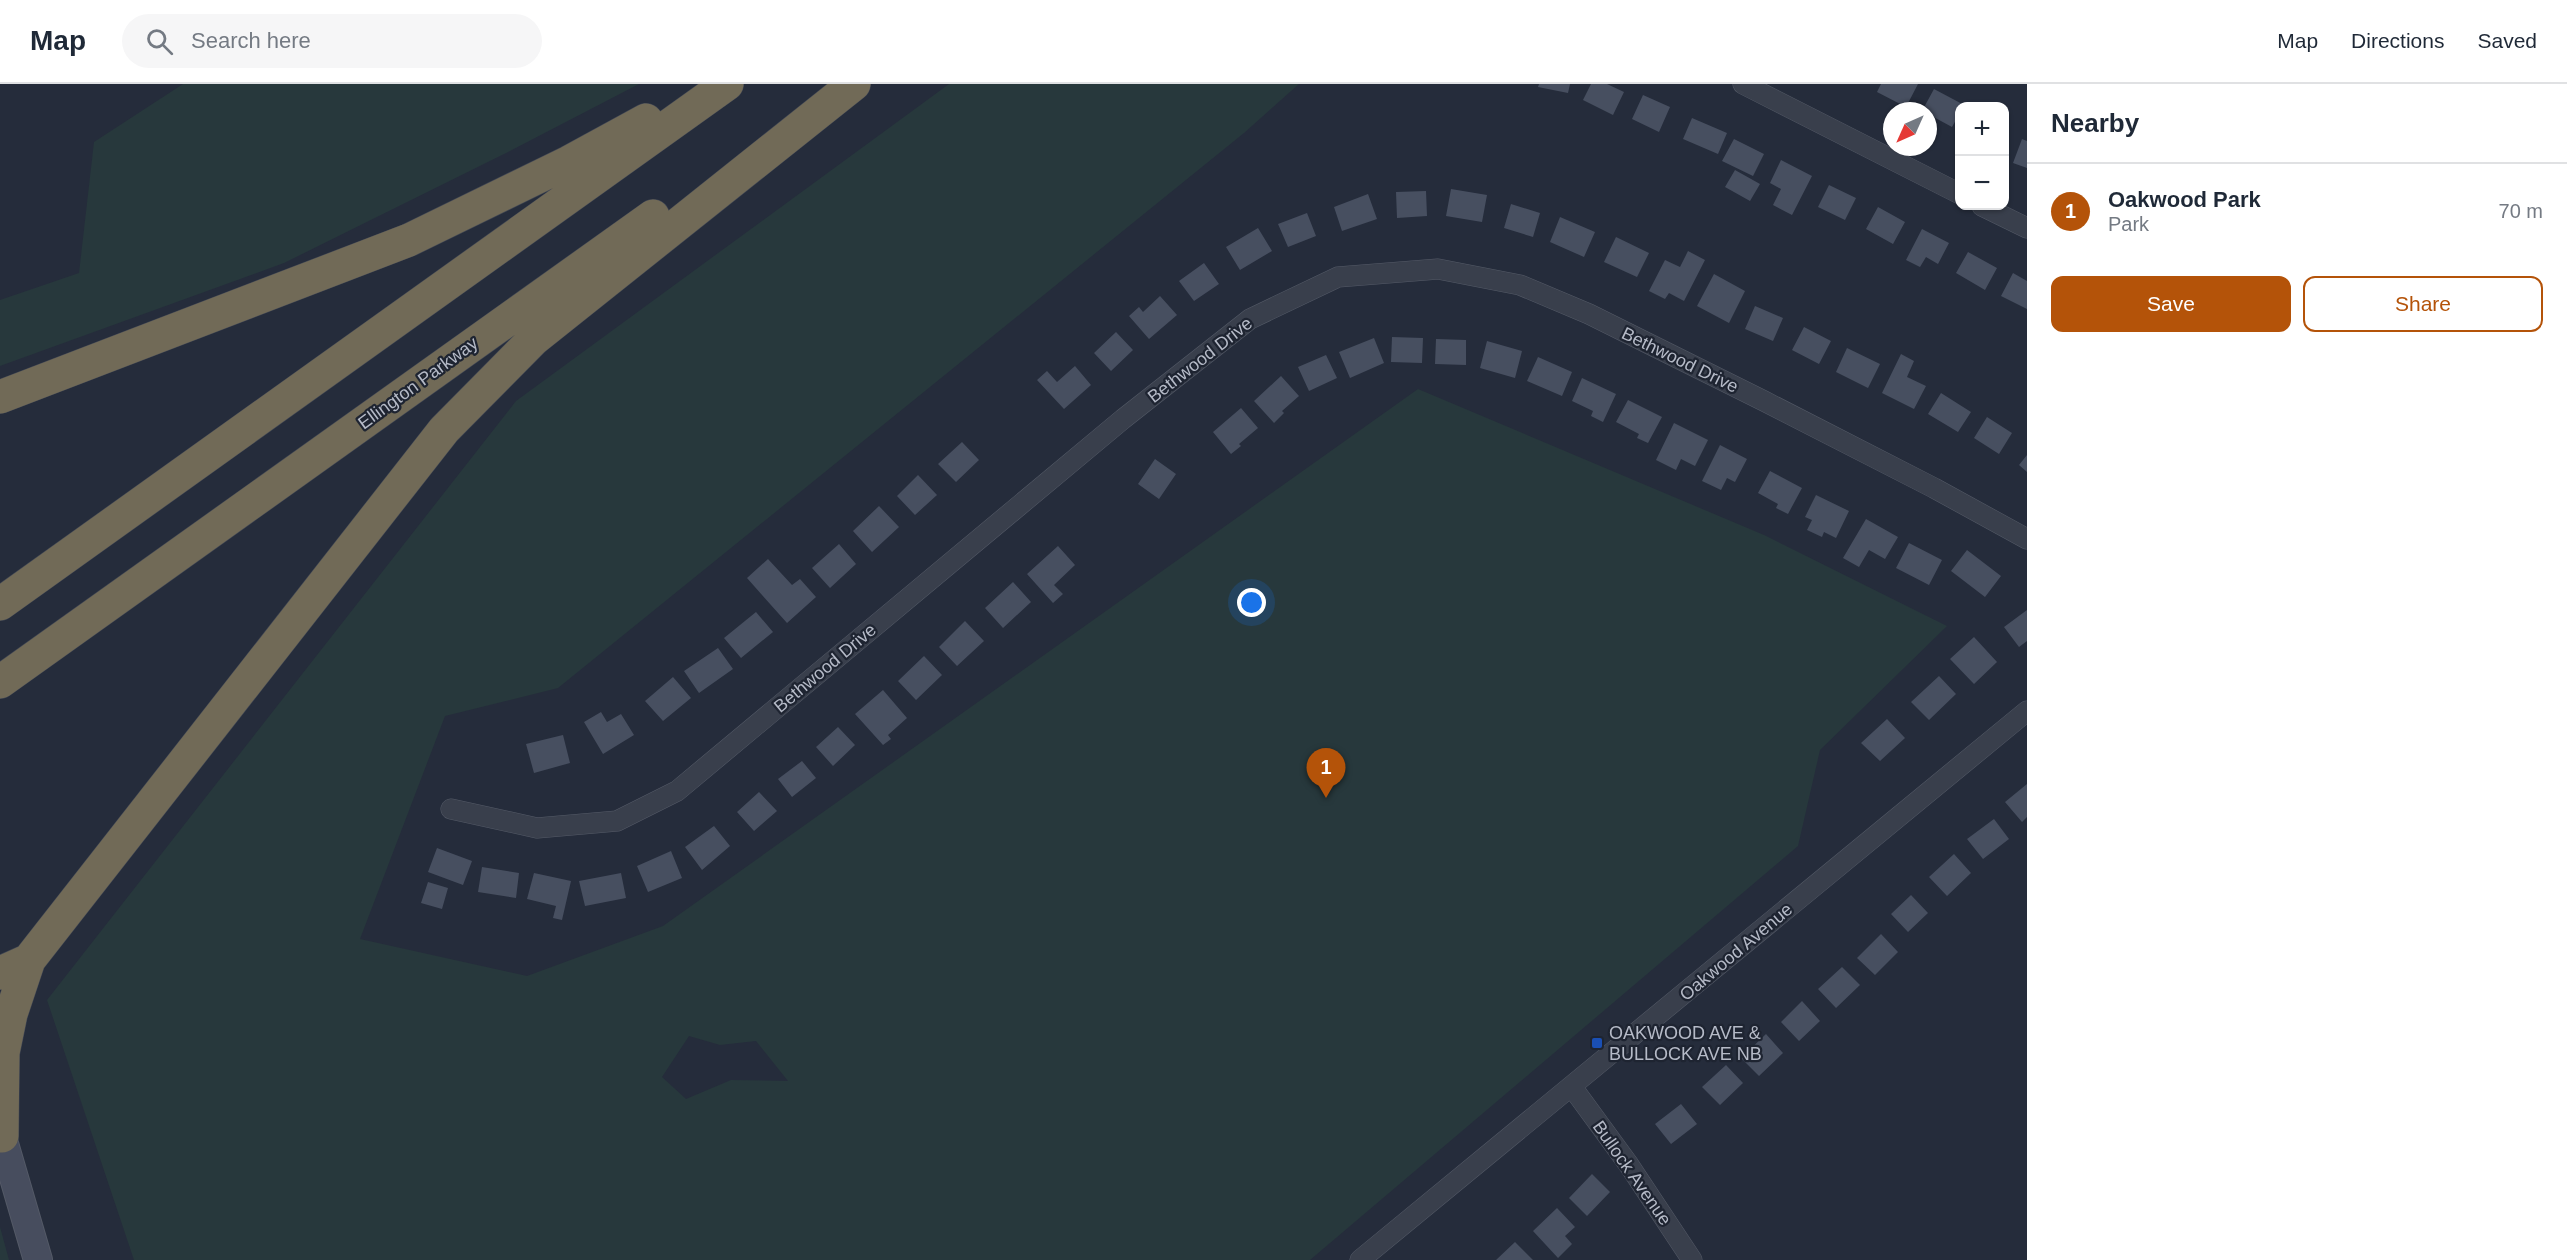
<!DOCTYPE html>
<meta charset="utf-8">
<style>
:root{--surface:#fff;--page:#f6f6f7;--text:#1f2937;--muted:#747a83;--line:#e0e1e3;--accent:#b45309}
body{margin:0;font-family:Arial,sans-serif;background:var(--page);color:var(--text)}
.controls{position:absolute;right:18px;top:18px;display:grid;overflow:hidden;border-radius:12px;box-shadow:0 2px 4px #0004}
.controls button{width:54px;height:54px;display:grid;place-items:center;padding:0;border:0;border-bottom:2px solid var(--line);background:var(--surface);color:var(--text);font:30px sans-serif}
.compass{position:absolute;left:1883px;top:18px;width:54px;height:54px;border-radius:50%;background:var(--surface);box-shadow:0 2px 4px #0004;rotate:225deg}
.you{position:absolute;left:1252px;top:519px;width:21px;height:21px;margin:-15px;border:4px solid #fff;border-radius:50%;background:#1a73e8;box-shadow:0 0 0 9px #1a73e833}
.badge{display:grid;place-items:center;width:39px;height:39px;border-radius:50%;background:var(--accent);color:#fff;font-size:20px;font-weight:700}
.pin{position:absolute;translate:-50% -50px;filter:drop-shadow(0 2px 3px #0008)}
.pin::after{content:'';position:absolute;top:32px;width:21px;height:18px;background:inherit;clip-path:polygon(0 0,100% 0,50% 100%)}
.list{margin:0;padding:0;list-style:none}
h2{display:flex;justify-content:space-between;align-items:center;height:78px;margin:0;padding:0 24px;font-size:26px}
h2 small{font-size:20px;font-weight:400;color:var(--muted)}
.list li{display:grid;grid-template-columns:39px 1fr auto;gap:18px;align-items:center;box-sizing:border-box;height:96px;padding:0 24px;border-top:2px solid var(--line)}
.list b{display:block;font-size:22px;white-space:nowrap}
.list p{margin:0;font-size:20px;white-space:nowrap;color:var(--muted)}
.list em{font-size:20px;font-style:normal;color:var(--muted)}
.actions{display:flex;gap:12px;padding:18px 24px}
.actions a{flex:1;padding:14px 0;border:2px solid var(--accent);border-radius:12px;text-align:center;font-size:21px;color:var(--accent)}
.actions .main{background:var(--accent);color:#fff}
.icon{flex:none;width:33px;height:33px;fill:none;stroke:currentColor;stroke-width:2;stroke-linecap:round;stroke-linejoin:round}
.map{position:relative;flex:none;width:2027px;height:1176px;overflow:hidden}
header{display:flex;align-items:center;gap:36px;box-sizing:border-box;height:84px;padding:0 30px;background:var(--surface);border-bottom:2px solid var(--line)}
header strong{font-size:28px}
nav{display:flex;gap:33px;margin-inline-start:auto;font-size:21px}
.search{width:420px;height:54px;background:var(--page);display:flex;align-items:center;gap:15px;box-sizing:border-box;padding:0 21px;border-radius:33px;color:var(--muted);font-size:22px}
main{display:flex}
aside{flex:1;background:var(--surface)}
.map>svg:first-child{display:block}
.green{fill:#27383c;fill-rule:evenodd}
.building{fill:#474f60}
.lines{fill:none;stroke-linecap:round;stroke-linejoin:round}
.street-casing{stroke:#545a67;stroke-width:21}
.secondary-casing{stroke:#545a67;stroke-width:30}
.highway-casing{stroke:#414754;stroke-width:34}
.street{stroke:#393f4c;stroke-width:20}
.secondary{stroke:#474d5e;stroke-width:28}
.highway{stroke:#716a57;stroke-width:33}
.transit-dot{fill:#1a4fb4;stroke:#1e2431;stroke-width:2}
.labels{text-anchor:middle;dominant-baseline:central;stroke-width:4.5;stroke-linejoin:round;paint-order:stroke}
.street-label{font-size:18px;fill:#b5bac7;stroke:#1e2431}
.poi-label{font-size:18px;fill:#b5bac7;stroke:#1e2431;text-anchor:start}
</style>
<header>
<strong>Map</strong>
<div class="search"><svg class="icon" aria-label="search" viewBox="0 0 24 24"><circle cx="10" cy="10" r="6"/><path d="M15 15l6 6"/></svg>Search here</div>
<nav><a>Map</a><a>Directions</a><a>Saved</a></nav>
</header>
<main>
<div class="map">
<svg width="2027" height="1176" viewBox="0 0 2027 1176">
<rect width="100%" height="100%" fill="#252c3b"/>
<path class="green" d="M183 0H639L504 70 284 179 0 282V216L79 189 94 58Z
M949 0H1299L1244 49 558 604 445 632 360 855 527 892 663 842 1418 305 1764 451 1947 542 1820 666 1798 762 1310 1176H134L47 916 516 317ZM689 952 720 961 756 957 788 997 731 996 686 1015 662 993Z
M0 1143 9 1176H0Z"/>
<path class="building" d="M1539 0H1570L1568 9 1538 3Z
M1591 0H1607L1624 8 1613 31 1583 16Z
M1881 0H1918L1906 23 1877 8Z
M1934 5 1966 22H1960V29L1952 43 1928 30V27H1922Z
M1643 11 1670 23 1659 48 1632 35Z
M1692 34 1727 49 1718 70 1683 55Z
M1734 55 1764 70 1753 92 1722 77Z
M2022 55 2027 57V84L2013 79Z
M1781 76 1812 92 1792 131 1773 121 1781 105 1770 99Z
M1735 86 1760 100 1750 117 1725 103Z
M1829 101 1856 114 1845 136 1818 123Z
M1451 105 1487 111 1482 138 1446 132Z
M1426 107 1427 132 1397 134 1396 108Z
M1368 110 1377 135 1342 147 1334 123Z
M1511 120 1540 129 1533 153 1504 144Z
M1878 123 1905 138 1893 160 1866 145Z
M1307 129 1316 152 1288 163 1278 140Z
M1560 133 1595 148 1584 173 1550 158Z
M1258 144 1272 167 1240 186 1226 163Z
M1922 145 1949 159 1938 180 1926 173 1920 183 1906 176Z
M1616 153 1649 169 1637 193 1604 178Z
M1688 167 1705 176 1684 217 1669 209 1665 215 1649 207 1665 176 1680 183Z
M1968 168 1997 184 1985 206 1956 189Z
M1204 179 1219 200 1194 217 1179 197Z
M2013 189 2027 197V225L2001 212Z
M1714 190 1745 207 1729 239 1697 222Z
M1160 212 1177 231 1149 255 1129 232 1139 223 1143 228Z
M1755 222 1783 234 1773 257 1745 245Z
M1804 243 1831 257 1819 280 1792 266Z
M1116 248 1133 266 1111 287 1094 269Z
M1392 253 1423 254 1422 279 1391 278Z
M1374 254 1384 279 1350 294 1339 268Z
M1436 255 1466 256V281L1435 280Z
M1487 257 1522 267 1515 294 1480 284Z
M1847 264 1880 280 1868 304 1836 288Z
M1901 270 1914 277 1907 293 1926 302 1914 325 1882 309Z
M1326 271 1337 294 1309 307 1298 283Z
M1538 273 1572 288 1562 312 1527 297Z
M1075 282 1091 301 1064 325 1037 296 1047 287 1057 298Z
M1281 292 1299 312 1282 327 1284 329 1274 339 1254 317Z
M1582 294 1616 310 1603 338 1591 332 1593 327 1572 317Z
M1941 309 1971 328 1958 348 1928 330Z
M1628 316 1662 333 1648 359 1637 354 1639 350 1616 338Z
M1241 324 1258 344 1239 360 1241 362 1231 370 1213 348Z
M1987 333 2012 349 1999 370 1974 354Z
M1674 339 1708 356 1695 382 1681 375 1676 386 1656 376Z
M962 358 979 376 956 398 938 380Z
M1720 361 1747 375 1735 398 1727 394 1721 406 1702 397Z
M2027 371V388L2019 381Z
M1155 375 1176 390 1159 415 1138 400Z
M1770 387 1802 404 1788 430 1776 424 1778 420 1758 409Z
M918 391 937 411 915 431 897 412Z
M1816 411 1849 427 1836 454 1824 448 1822 453 1807 446 1812 436 1805 433Z
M879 422 899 443 872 468 853 447Z
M1866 435 1898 453 1885 475 1869 466 1859 483 1843 474Z
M1909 459 1942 476 1929 501 1896 484Z
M839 460 856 480 830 504 812 484Z
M1058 462 1075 481 1054 501 1063 510 1053 519 1027 490Z
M1967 466 2001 492 1985 513 1951 487Z
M768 475 792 501 800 495 816 513 787 539 747 494Z
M1013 498 1031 518 1003 544 985 524Z
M2027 526V557L2019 563 2004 543Z
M756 528 773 548 741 574 724 554Z
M965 537 984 557 957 582 939 563Z
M1974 553 1997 578 1974 600 1950 575Z
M718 564 733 585 699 609 684 587Z
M924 572 942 591 916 616 898 597Z
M1939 592 1956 610 1929 636 1911 618Z
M673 593 691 614 663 637 645 617Z
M883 606 907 634 888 651 891 655 883 661 855 630Z
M601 628 607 638 621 630 634 651 603 670 584 638Z
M1887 635 1905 654 1880 677 1861 659Z
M838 643 855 661 833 682 816 663Z
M563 651 570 679 534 689 526 660Z
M802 677 816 694 792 713 778 695Z
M2027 700V733L2022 738 2005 718Z
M759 708 777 727 754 747 737 728Z
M1994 735 2009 755 1983 775 1967 755Z
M714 742 730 762 702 786 685 763Z
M437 764 472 777 463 801 428 788Z
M671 767 682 794 648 808 637 782Z
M1954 770 1971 789 1947 812 1929 793Z
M482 783 519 789 516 814 478 808Z
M534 789 571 797 562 836 553 834 556 822 527 815Z
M621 789 626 814 585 822 579 797Z
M428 798 448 804 442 825 421 819Z
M1911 811 1928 829 1908 848 1891 830Z
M1881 850 1898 868 1875 891 1857 874Z
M1842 883 1860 901 1836 924 1818 905Z
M1802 917 1820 937 1799 957 1781 938Z
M1766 950 1783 969 1759 992 1741 974Z
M1726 981 1743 999 1720 1021 1702 1003Z
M1681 1020 1697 1040 1671 1060 1655 1040Z
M1592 1090 1610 1108 1587 1132 1569 1114Z
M1557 1124 1575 1143 1565 1152 1572 1160 1558 1174 1533 1147Z
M1515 1158 1533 1176H1496Z"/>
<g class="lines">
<defs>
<path id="street" d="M1743 0 1960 110
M1982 122 2027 144
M451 725 537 744 617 737 677 707 1123 335 1250 235 1338 193 1438 185 1520 201 1589 230 1764 317 1934 404 2027 455
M1572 1003 1629 1081 1692 1176
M1360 1176 2027 627"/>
<path id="secondary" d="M0 1046 38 1176"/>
<path id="highway" d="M0 313 409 156 569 78 646 36
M0 520 727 0
M0 598 653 132
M0 889 29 876 444 346 534 255 854 0
M2 1052 3 969 11 930 29 876"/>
</defs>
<use href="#street" class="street-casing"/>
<use href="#secondary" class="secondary-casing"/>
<use href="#highway" class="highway-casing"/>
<use href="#street" class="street"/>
<use href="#secondary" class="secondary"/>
<use href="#highway" class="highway"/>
</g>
<rect class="transit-dot" x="1591" y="953" width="12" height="12" rx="3"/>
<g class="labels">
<g class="street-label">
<text transform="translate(1200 276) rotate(-38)">Bethwood Drive</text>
<text transform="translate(1680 276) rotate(26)">Bethwood Drive</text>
<text transform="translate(418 299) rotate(-36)">Ellington Parkway</text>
<text transform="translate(825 584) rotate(-40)">Bethwood Drive</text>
<text transform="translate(1736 868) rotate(-40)">Oakwood Avenue</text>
<text transform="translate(1632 1089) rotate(55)">Bullock Avenue</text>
</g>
<g class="poi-label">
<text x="1609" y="949">OAKWOOD AVE &amp;<tspan x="1609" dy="21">BULLOCK AVE NB</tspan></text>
</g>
</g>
</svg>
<div class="controls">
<button>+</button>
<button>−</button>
</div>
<svg class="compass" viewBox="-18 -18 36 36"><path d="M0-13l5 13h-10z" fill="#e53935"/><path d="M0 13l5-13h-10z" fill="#747a83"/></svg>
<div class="you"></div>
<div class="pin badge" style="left:1326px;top:714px">1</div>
</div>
<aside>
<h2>Nearby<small></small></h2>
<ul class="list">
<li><span class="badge">1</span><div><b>Oakwood Park</b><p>Park</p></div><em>70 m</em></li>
</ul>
<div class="actions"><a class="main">Save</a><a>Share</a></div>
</aside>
</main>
